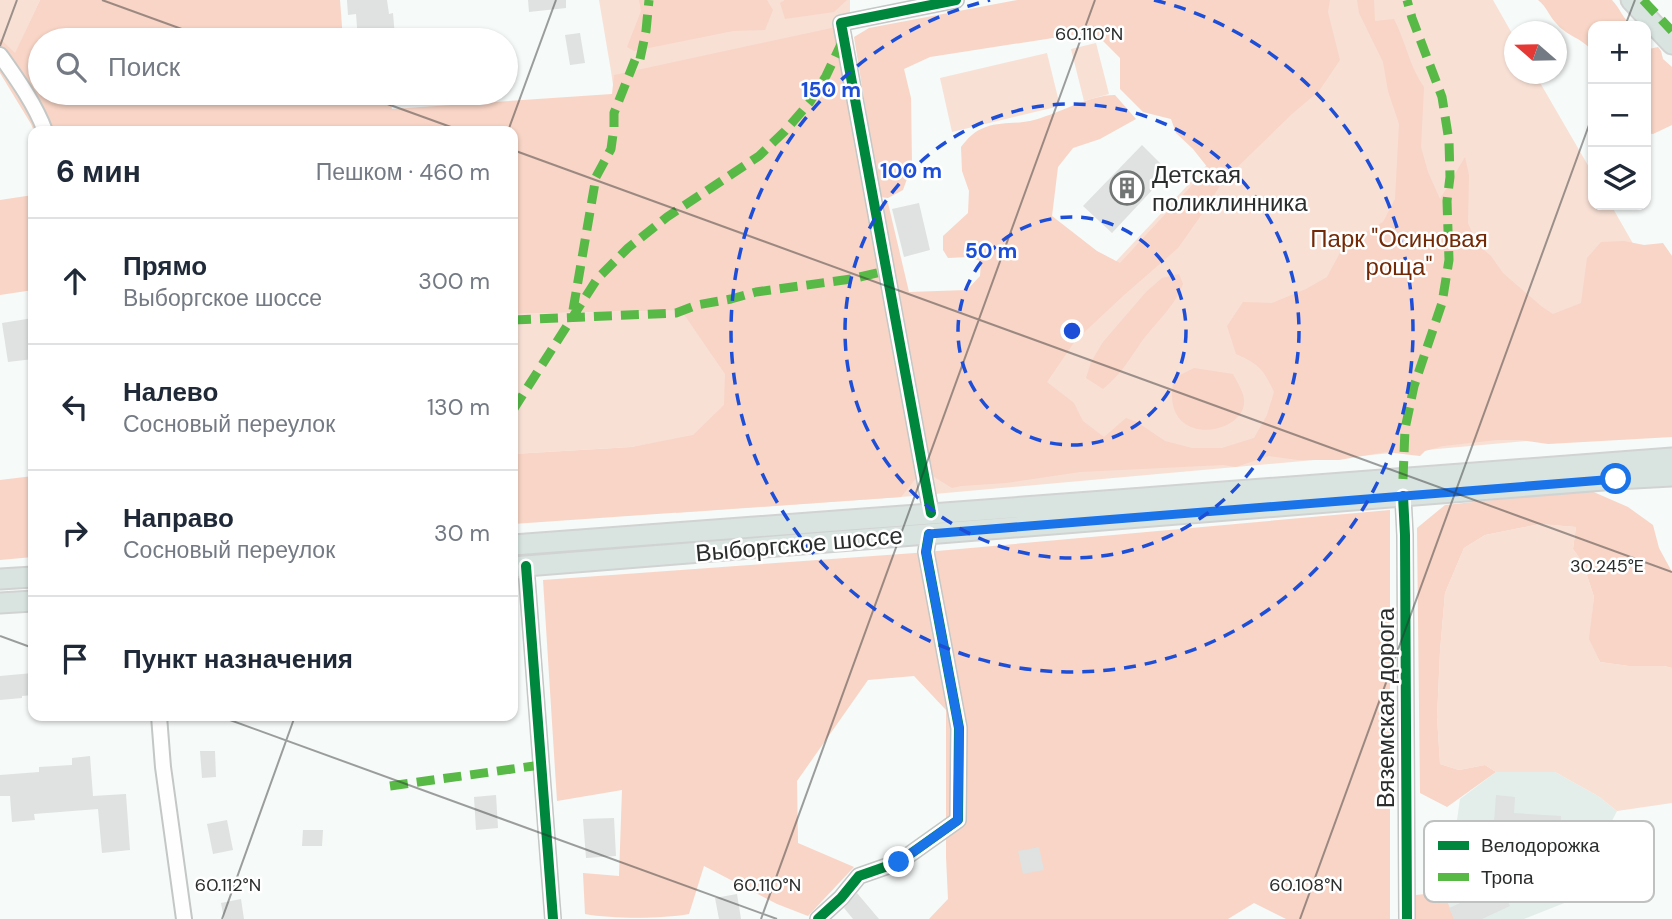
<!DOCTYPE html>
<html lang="ru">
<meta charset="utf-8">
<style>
:root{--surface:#fff;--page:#f6f6f7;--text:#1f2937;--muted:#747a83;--line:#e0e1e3}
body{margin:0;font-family:"DM Sans",sans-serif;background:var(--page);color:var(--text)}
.controls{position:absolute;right:21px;top:21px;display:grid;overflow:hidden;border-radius:14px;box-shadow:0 2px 5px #0004}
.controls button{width:63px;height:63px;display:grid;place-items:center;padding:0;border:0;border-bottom:2px solid var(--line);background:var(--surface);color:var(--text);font:35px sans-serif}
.compass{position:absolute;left:1504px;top:21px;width:63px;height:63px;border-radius:50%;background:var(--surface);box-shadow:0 2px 5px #0004;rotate:290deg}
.stop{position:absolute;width:21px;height:21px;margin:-16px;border:5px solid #1a73e8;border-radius:50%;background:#fff}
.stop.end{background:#1a73e8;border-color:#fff;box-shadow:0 2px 7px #0008}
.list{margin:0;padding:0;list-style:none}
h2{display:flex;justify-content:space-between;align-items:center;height:91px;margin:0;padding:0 28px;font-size:30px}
h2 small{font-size:23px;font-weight:400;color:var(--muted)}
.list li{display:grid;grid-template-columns:46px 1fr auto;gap:21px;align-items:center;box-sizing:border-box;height:126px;padding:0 28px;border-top:2px solid var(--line)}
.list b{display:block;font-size:26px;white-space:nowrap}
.list p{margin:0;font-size:23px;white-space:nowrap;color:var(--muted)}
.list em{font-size:23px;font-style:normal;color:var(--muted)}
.icon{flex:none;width:38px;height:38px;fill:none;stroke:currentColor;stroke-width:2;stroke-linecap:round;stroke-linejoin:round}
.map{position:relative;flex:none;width:1672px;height:919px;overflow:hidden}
.search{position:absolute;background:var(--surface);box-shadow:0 2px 5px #0004;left:28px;top:28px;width:490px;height:77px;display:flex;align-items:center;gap:18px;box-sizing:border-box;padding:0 24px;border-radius:38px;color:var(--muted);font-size:26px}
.panel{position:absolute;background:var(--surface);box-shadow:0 2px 5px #0004;left:28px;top:126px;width:490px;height:595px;border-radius:14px}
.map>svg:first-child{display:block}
.built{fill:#e3eeea}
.green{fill:#f8e0d5}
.forest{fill:#f8d5c6}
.building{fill:#dfe2e0}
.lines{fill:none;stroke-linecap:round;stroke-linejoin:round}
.minor-casing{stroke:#c3c7c5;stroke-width:18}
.major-casing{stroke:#d1d3d2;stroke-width:23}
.minor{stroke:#fefefe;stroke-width:14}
.major{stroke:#d9e4e1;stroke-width:19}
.quiet{stroke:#58b947;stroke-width:9;stroke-dasharray:18 9;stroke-linecap:butt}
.cycleway-casing{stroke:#fff;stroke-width:15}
.cycleway{stroke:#00873e;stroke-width:10}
.route{stroke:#1a73e8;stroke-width:9}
.ticks{fill:none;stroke:#2a2d2c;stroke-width:2;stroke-opacity:0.45}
.ring{fill:none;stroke:#1d4ed8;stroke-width:3.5;stroke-dasharray:12 9}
.labels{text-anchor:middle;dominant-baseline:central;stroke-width:5;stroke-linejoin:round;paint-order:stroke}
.poi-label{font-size:24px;fill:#2a2d2c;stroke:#fff;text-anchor:start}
.park-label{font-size:24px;fill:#722905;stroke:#fff}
.street-label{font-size:24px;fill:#2a2d2c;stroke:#fff}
.key{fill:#fff;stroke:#bfc0c0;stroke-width:2}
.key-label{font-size:19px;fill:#2a2d2c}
.ticks-label{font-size:18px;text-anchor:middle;fill:#2a2d2c;stroke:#fff;stroke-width:5;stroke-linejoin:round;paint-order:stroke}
.centre{fill:#1d4ed8;stroke:#fff;stroke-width:3.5}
.ring-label{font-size:21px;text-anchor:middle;font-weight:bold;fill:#1d4ed8;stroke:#fff;stroke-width:5;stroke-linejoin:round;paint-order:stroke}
</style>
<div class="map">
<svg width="1672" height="919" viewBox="0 0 1672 919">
<rect width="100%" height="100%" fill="#f6faf8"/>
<path class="built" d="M1496 772H1555L1598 796 1617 811 1572 900 1524 919H1450L1442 900 1446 898 1460 799Z"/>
<path class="green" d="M0 0H40L15 54 0 38Z
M599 0H850V24L842 50 899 374 1024 359 1299 67 1317 0H1493L1514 37V74H1535L1593 174V205H1611L1672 312V428L901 497 676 513 665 441 631 447 513 454V314L646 311 611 71Z
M1096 43 1109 94 1084 101 1071 49Z
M1047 53 1060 106 952 132 940 78Z
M1540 524 1576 527 1573 549 1583 563 1594 597 1590 639 1600 662 1629 666H1664L1672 668V803L1617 811 1598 796 1555 772H1496L1485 765 1459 770 1440 764 1437 717 1440 651 1445 593 1464 548 1485 535Z"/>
<path class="forest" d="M40 0H340L343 40H40V93H388L392 109 612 94 614 75 850 24 842 50 917 477 901 497 513 524V454L631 447 693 435 724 405 725 374 681 310 513 314V131H34L31 124 0 73V38L15 53Z
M639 0H767L773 10 765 30 733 31 634 51 627 47 641 11Z
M785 0H847L834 12 785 19 780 3Z
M1017 0H1330L1328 12 1340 60 1319 91 1292 114 1222 182 1207 207 1178 248 1123 296 1075 341 1047 382 1074 403 1083 421 1104 437 1126 418 1137 422 1165 441 1192 448H1222L1254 438 1267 415 1274 392C1264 370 1259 364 1236 354L1227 326 1243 302 1272 303 1306 289 1327 277 1341 251 1364 233 1383 222 1395 199 1399 124 1388 91 1383 62 1359 13 1357 0H1374L1375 21 1394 19C1406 42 1409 66 1424 87L1421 147 1428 172 1440 199 1465 157 1469 175 1468 223 1477 244 1491 256 1503 273 1541 306 1553 314 1581 303 1587 258 1601 242 1624 241 1644 245 1663 243 1672 256V437L1548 444 1520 440H1497L1443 446 1425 451 1420 456 1386 452 1339 460H1298L1269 456 1236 467 1223 465 1080 472 1006 483 961 486 952 488 931 475 896 302 879 200 888 203 909 292 967 290 980 276 981 261 968 257 948 258 943 250V236L968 213 969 191 962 171 961 147C968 138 974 131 986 127 999 122 1016 124 1030 121 1057 115 1088 95 1115 95L1136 119 1100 139 1073 148 1058 167 1052 216 1097 251 1120 263 1208 168 1193 149 1176 133 1171 119 1143 112 1120 89V58L1101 39 1085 33 930 57 904 69 911 98 912 165 903 190 888 198 880 197 854 37 869 28Z
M1538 0H1612C1620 8 1623 19 1632 26H1593V52C1583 38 1566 36 1556 23 1549 16 1547 7 1538 0Z
M1646 42 1649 49 1658 47 1661 51 1663 59 1672 67V125L1653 134 1646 133Z
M33 195V290L0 295V200Z
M1179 274 1183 284C1174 309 1152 325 1138 347 1127 363 1119 376 1103 389L1086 378 1091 362 1103 342 1146 292 1162 278Z
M1194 368 1233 374C1237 382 1243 391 1244 399 1248 433 1172 448 1172 395 1172 389 1173 384 1174 378Z
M33 476V557L0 560V480Z
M1589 490 1628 507 1653 525 1659 548 1672 572V668L1664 666H1629L1600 662 1589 639 1594 597 1583 563 1573 549 1576 527 1540 524 1485 535 1464 548 1445 593 1440 651 1437 717 1440 764 1459 770 1485 765 1496 772 1447 807 1420 793 1417 528 1445 505Z
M1390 510V919H1286L1254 903 1228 919H929L948 899 946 857V710L914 676 868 680 797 781 798 843 854 867 808 916 777 904 704 866 689 914C660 919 614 919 585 914L583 873 619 876 622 790 557 801 543 580 915 553Z
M1435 893 1446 898 1454 919H1416V895Z"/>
<path class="building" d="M347 0H387L389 14 393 13 395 37 358 40 356 14 348 15Z
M528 0H566V8L529 12Z
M580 33 585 63 570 65 565 35Z
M1142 145 1169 172 1112 233 1083 206Z
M919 203 930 250 904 257 892 209Z
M33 318V359L8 362 2 323Z
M33 673V695L22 696V698L0 700V676Z
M200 751H215L216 777 202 778Z
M90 756 93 796 126 794 130 850 102 853 98 809 34 814 35 820 12 822 10 796H0V775L39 772V767L72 765V758Z
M496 795 498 828 476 830 474 797Z
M1496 795 1515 797 1514 813 1561 816 1560 837 1512 835 1511 851 1492 849Z
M614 818 616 856 586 858 583 819Z
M227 820 233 850 213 854 207 824Z
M303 830H323L322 846H302Z
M1039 847 1044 870 1023 874 1018 851Z
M1500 885 1510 906 1482 919H1454L1449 908Z
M857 893 879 919H853L844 908Z
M737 894 741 919H719L715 898Z
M241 899 244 919H224L221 903Z"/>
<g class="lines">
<defs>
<path id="minor" d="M0 55C17 79 35 104 45 131
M1403 496 1405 535 1407 919
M931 513 841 23 956 0
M526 566 553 919
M159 716 163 767 184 919
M818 919 841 898 859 876 899 862 958 820 959 728 926 552 929 534"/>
<path id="major" d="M1631 0 1672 44
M513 545C899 515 1286 489 1672 458
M513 567 1616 479 1672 476
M0 579 33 577
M0 603 33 601"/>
</defs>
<use href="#minor" class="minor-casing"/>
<use href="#major" class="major-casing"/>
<use href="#minor" class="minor"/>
<use href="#major" class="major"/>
<path class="quiet" d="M1643 0 1672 31
M640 59 646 31 649 0
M573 310 596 177 611 149 614 127V113L635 60
M513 320 676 313 697 305 731 299 756 292 851 279 886 271
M513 410 597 279 628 248 667 217 759 156 785 131 810 102 826 76 843 40
M1403 479 1405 429 1414 386 1442 303 1449 260 1447 201 1450 177 1449 141 1442 97 1412 18 1407 0
M390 786 541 765"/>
<defs>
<path id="cycleway" d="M1403 496 1405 535 1407 919
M931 513 841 23 956 0
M526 566 553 919
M818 919 841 898 859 876 899 862 958 820 959 728 926 552 929 534"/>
</defs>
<use href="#cycleway" class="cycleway-casing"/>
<use href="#cycleway" class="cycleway"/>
</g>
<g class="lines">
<path class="route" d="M899 862 958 820 959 728 926 552 929 534 1616 479"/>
</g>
<path class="ticks" d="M102 0 212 40M1625 26 1635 0M0 46 17 0M357 93 462 131M508 131 556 0M513 150 1672 572M0 636 33 648M219 716 777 919M222 919 295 716M761 919 1095 0M1300 919 1593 114"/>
<g class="ring">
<circle cx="1072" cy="331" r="114"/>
<circle cx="1072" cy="331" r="227"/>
<path d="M1154 0A341 341 0 1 1 990 0"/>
</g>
<defs>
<symbol id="building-ring" viewBox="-11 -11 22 22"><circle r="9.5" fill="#fff" stroke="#717573" stroke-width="1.5"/><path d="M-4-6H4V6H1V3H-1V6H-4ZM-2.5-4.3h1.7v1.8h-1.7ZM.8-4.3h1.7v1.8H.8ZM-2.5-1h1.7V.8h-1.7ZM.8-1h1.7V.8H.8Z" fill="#717573"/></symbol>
</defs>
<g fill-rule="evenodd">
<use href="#building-ring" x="1108" y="169" width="38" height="38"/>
</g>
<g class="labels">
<g class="poi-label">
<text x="1152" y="174">Детская<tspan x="1152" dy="28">поликлинника</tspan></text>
</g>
<g class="park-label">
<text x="1399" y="238">Парк "Осиновая<tspan x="1399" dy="28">роща"</tspan></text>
</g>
<g class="street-label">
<text transform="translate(799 544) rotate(-5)">Выборгское шоссе</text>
<text transform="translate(1385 708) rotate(-90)">Вяземская дорога</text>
</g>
</g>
<rect x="1424" y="821" width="230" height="81" rx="10" class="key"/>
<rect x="1438" y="841" width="31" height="9" fill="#00873e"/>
<rect x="1438" y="873" width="31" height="8" fill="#58b947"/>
<g class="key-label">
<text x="1481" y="852">Велодорожка</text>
<text x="1481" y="884">Тропа</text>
</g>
<g class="ticks-label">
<text x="1089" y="40">60.110°N</text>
<text x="1607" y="572">30.245°E</text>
<text x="228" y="891">60.112°N</text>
<text x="767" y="891">60.110°N</text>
<text x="1306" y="891">60.108°N</text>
</g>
<circle cx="1072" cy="331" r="10" class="centre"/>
<g class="ring-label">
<text x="831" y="97">150 m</text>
<text x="911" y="178">100 m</text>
<text x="991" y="258">50 m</text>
</g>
</svg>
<div class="controls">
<button>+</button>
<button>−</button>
<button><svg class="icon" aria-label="layers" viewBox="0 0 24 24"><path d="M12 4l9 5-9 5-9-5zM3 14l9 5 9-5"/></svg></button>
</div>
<svg class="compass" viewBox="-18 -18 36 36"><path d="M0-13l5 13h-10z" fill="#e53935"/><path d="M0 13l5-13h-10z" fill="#747a83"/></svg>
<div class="stop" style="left:1616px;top:479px"></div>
<div class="stop end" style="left:899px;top:862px"></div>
<div class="search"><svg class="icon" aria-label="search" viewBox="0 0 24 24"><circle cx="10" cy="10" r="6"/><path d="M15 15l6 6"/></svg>Поиск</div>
<section class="panel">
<h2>6 мин<small>Пешком · 460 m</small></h2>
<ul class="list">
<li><svg class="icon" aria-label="ahead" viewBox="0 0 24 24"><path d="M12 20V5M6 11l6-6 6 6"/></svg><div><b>Прямо</b><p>Выборгское шоссе</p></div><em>300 m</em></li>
<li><svg class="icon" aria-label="left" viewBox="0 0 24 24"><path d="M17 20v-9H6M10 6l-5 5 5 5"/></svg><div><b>Налево</b><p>Сосновый переулок</p></div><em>130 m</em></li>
<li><svg class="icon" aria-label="right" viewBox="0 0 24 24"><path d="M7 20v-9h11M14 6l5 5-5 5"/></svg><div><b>Направо</b><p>Сосновый переулок</p></div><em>30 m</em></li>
<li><svg class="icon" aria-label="arrive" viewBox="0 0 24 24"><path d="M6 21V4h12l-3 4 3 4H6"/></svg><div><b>Пункт назначения</b></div></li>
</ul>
</section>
</div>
